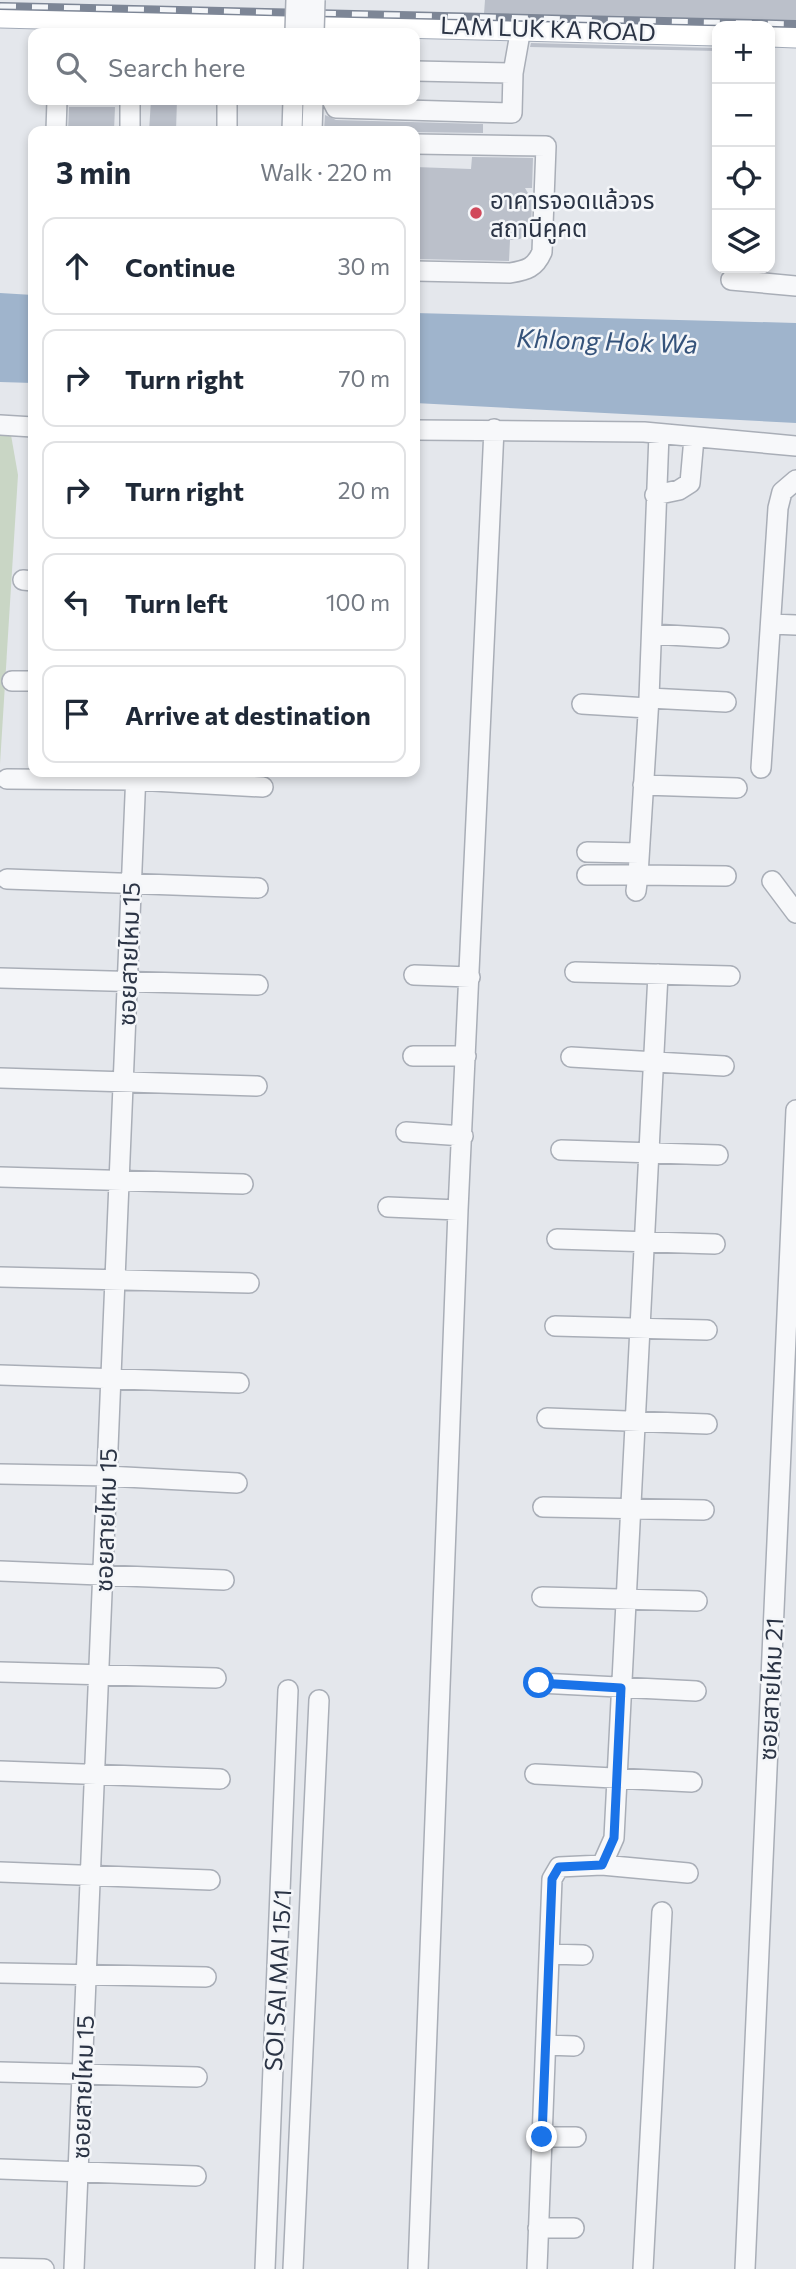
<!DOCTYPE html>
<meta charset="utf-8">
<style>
:root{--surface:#fff;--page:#f2f2f3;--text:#1f2937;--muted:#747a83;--line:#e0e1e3}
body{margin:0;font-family:Commissioner,"Noto Sans Thai",sans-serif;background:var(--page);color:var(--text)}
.controls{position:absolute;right:21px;top:21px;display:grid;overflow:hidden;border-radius:14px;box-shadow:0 4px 10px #0003}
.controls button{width:63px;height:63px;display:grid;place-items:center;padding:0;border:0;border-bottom:2px solid var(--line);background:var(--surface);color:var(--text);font:35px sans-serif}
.stop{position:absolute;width:21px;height:21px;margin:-16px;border:5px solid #1a73e8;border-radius:50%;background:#fff}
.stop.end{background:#1a73e8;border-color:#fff;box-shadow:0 2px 7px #0008}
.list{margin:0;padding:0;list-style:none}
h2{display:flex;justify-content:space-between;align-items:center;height:91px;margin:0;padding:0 28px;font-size:30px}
h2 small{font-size:23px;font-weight:400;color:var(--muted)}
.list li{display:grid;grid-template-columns:46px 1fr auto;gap:21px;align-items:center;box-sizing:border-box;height:98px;margin:0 14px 14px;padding:0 14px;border:2px solid var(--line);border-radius:14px}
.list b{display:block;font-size:26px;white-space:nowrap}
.list em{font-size:23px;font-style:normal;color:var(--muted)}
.icon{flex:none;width:38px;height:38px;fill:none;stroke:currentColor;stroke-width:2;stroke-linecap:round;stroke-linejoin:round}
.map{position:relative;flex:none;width:796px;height:2269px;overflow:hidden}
.search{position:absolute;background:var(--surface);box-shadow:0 4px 10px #0003;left:28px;top:28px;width:392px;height:77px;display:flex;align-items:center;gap:18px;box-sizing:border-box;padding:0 24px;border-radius:14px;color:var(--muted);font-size:26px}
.panel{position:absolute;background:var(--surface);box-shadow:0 4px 10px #0003;left:28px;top:126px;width:392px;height:651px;border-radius:14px}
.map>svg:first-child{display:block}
.green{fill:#c9d6c5}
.water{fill:#9fb4cc}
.building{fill:#bbc0ca}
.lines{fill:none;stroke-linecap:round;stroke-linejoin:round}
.minor-casing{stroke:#a9aeb7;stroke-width:22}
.major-casing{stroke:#a3abb8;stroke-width:25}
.minor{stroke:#f7f8fa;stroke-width:19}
.major{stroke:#fff;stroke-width:23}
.rail-casing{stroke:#7d8696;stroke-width:8}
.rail{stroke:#f4f6f9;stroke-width:5;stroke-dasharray:16;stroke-linecap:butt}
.minor-bridge-casing{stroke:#a9aeb7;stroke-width:22;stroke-linecap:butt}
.minor-bridge{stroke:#f7f8fa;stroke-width:19}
.route{stroke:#1a73e8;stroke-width:9}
.poi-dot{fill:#d1495b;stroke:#f4f6f9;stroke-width:2.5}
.labels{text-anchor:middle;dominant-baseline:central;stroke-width:5;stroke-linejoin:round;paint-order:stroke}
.street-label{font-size:24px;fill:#2b3445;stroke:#f4f6f9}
.poi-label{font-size:24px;fill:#2b3445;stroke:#f4f6f9;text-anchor:start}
.water-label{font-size:26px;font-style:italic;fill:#34527a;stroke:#f4f6f9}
</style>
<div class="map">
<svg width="796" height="2269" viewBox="0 0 796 2269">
<rect width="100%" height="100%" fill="#e4e7ec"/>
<path class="green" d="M0 434 11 435 18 475 0 764Z"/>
<path class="water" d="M0 293 33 295V383L0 382Z
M415 313 796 323V423L415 403Z"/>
<path class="building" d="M485 0H796V22L771 21 759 26H728L717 20 484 14Z
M531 43 717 48V51L530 47Z
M151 100H177L176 131H149Z
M69 107H115L114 131H68Z
M325 115 336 120 483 124V133L324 131Z
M472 157 533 158 532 188H525L532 200 531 231 520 239 510 240 509 261 415 259V167L471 169Z"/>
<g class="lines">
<defs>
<path id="minor" d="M415 71 513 73 521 28
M332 100 336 108 512 113 513 73
M56 131 57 100
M130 131V100
M227 131V100
M292 131 293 100
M312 131 313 100
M415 144 546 146 542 252C535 268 527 270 510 273L415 271
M731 280 796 286
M0 425 33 427
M415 430 644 432 796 446
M659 434 649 698 638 875 726 876
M655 495 679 490 690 483 694 438
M23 580 33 581
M771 624 796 625
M652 634 719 638
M12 681H33
M649 698 726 702
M582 704 648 708
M761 768 778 508 782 492 796 480
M7 779 135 780 263 787
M643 785 737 788
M587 852 639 853
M587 875H638L636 891
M7 879 258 888
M772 881 796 913
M575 972 730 976
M414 975 470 977
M0 978 258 985
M413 1056H466
M571 1057 724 1066
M0 1078 257 1086
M406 1132 463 1136
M561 1150 718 1155
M0 1177 243 1184
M388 1207 458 1210
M557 1239 715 1244
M0 1277 249 1283
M555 1326 707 1330
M0 1375 239 1383
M547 1418 707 1424
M0 1474 107 1476 237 1483
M543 1507 704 1510
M0 1571 224 1580
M542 1597 697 1601
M0 1672 216 1678
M539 1683 696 1691
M0 1771 220 1779
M535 1774 692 1782
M602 1865 688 1873
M0 1872 210 1880
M550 1954 583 1955
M0 1973 206 1977
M546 2045 574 2046
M0 2072 197 2077
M542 2137H576
M0 2169 196 2176
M538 2228H574
M0 2268 44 2269
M74 2269 136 772
M265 2269 288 1690
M293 2269 319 1700
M418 2269 458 1210 494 429
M537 2269 552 1879 559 1867 602 1865 614 1838 658 974
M643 2269 662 1912
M745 2269 796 1110"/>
<path id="major" d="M0 16 717 34
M770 35 796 36"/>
</defs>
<use href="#minor" class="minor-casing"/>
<use href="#major" class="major-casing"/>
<use href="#minor" class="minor"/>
<use href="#major" class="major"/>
<defs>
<path id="rail" d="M0 6 796 24"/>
</defs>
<use href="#rail" class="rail-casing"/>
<use href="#rail" class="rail"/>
<defs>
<path id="minor-bridge" d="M295 33 296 0
M314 33 315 0"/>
</defs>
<use href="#minor-bridge" class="minor-bridge-casing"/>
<use href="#minor-bridge" class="minor-bridge"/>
</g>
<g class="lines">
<path class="route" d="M539 1683 621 1688 614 1838 602 1865 559 1867 552 1879 542 2137"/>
</g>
<circle class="poi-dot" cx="476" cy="213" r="7"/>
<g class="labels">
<g class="street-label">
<text transform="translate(548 28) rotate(2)">LAM LUK KA ROAD</text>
<text transform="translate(128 954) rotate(-88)">ซอยสายไหม 15</text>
<text transform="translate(105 1520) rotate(-88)">ซอยสายไหม 15</text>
<text transform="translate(770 1689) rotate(-87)">ซอยสายไหม 21</text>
<text transform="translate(277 1980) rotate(-87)">SOI SAI MAI 15/1</text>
<text transform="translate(82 2087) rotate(-88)">ซอยสายไหม 15</text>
</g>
<g class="poi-label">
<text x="490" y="199">อาคารจอดแล้วจร<tspan x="490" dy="28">สถานีคูคต</tspan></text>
</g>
<g class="water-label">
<text transform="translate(607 340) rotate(2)">Khlong Hok Wa</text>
</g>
</g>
</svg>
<div class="controls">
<button>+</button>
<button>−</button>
<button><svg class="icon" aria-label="locate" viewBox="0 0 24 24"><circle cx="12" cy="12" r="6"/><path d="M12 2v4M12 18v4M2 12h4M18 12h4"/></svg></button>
<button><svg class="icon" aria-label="layers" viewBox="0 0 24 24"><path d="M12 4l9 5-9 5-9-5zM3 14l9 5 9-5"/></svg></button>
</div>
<div class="stop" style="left:539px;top:1683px"></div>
<div class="stop end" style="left:542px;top:2137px"></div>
<div class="search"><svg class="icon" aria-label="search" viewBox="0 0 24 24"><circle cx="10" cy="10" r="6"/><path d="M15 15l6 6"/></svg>Search here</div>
<section class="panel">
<h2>3 min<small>Walk · 220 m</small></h2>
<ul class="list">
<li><svg class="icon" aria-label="ahead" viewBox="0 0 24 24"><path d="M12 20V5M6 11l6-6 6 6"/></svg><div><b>Continue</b></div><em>30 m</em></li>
<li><svg class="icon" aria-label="right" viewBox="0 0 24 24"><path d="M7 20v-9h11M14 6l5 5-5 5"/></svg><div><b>Turn right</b></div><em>70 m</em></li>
<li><svg class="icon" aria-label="right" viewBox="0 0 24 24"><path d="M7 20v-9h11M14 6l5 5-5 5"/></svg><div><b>Turn right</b></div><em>20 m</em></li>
<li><svg class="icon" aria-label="left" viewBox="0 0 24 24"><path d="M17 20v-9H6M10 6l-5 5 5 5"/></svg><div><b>Turn left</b></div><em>100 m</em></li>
<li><svg class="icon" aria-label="arrive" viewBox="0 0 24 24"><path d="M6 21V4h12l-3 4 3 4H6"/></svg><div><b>Arrive at destination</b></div></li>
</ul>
</section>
</div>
